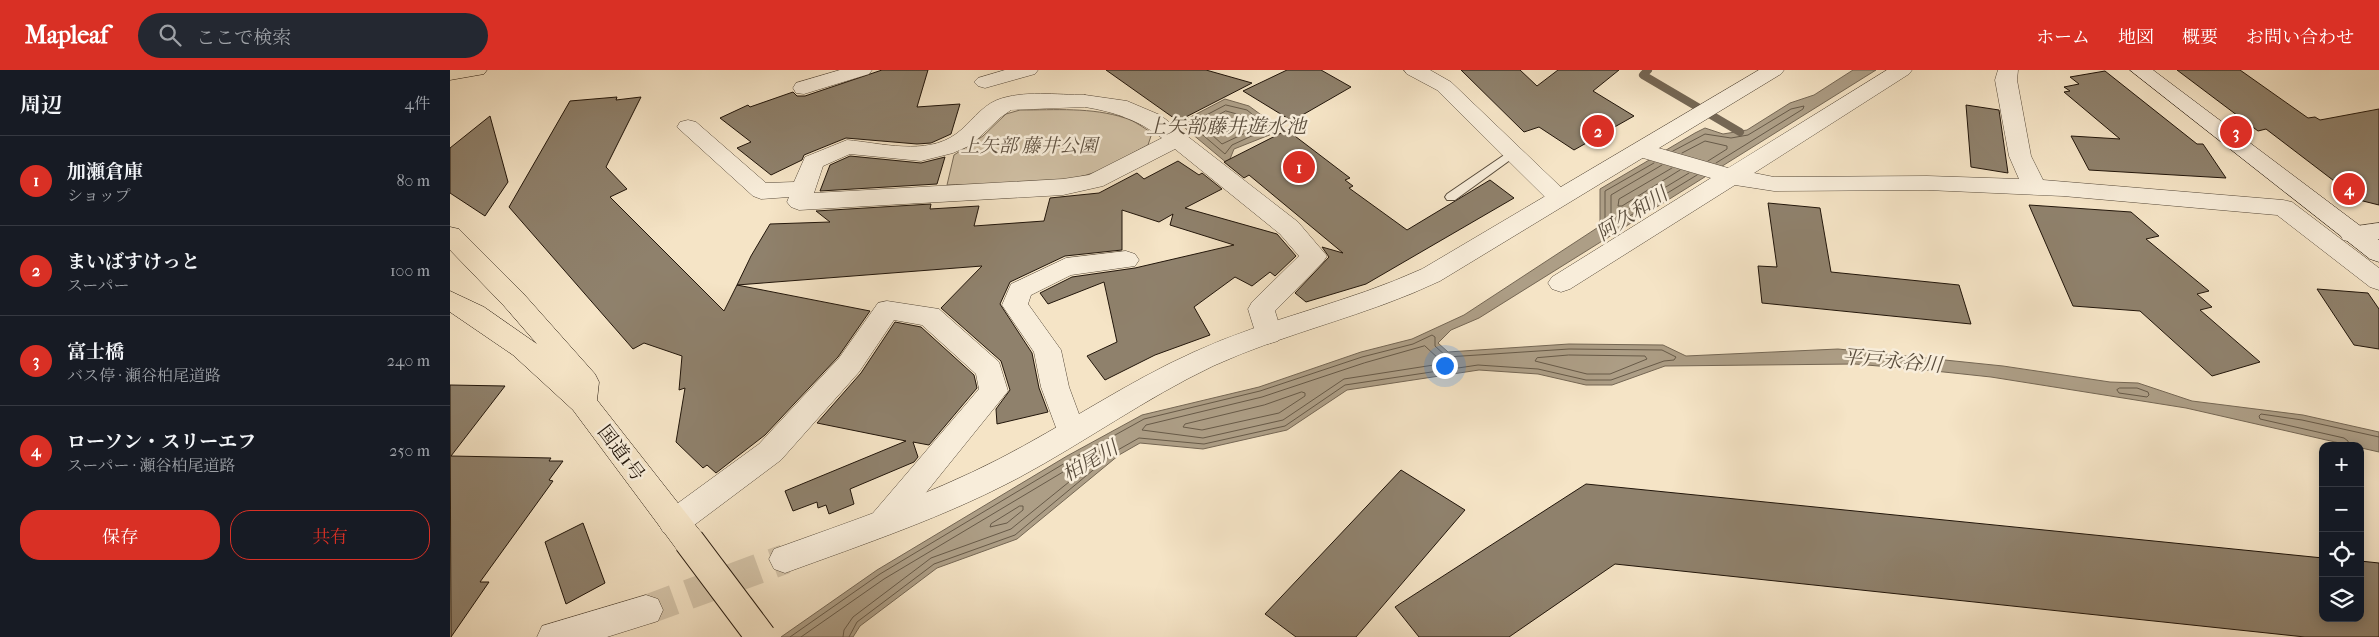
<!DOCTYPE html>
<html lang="ja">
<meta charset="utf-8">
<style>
:root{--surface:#171b24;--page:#242831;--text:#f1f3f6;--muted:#9ea1a6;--line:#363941;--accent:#d93025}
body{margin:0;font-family:"IM FELL French Canon","Noto Serif JP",serif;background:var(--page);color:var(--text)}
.controls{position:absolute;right:15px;bottom:15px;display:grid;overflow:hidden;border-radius:10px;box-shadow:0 2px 12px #0003}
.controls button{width:45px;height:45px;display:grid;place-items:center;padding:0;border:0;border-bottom:1px solid var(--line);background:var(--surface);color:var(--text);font:25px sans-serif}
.you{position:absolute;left:994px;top:295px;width:18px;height:18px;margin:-12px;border:4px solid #fff;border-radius:50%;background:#1a73e8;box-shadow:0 0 0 8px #1a73e833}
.badge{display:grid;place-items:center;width:32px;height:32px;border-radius:50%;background:var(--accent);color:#fff;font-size:16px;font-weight:700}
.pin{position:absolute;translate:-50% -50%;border:2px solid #fff;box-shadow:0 1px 5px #0006}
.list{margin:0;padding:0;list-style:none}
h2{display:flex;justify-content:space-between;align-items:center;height:65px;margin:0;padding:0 20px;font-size:21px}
h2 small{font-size:16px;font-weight:400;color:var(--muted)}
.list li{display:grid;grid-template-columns:32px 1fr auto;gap:15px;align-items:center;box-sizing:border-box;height:90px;padding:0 20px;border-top:1px solid var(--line)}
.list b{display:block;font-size:19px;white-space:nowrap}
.list p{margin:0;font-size:16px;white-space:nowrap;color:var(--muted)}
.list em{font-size:16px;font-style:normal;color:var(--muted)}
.actions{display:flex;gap:10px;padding:15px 20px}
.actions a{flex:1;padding:11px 0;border:1px solid var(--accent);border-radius:20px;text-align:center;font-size:18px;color:var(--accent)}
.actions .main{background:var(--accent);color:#fff}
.icon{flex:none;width:28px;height:28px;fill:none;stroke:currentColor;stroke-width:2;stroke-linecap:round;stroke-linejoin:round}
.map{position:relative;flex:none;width:1929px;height:567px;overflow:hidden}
header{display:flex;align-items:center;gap:30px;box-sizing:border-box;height:70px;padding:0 25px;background:var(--accent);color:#fff}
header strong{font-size:24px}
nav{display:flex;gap:28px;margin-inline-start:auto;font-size:18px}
.search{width:350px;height:45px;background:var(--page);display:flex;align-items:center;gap:12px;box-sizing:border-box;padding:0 18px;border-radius:28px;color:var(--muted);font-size:19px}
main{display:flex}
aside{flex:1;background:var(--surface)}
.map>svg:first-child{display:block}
.green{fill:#d1c1a6;stroke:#796b58}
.water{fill:#ad9e86;stroke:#756754}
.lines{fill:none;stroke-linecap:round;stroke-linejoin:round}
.shore{stroke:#675a48;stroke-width:1}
.stream{stroke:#756754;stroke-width:8}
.building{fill:#8f816c;stroke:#21150a}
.tertiary-tunnel{stroke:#d5c5aa;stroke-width:30;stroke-dasharray:30 15;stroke-linecap:butt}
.service-casing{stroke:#564939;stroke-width:2}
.minor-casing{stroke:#564939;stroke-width:1}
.tertiary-casing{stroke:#564939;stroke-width:1}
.secondary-casing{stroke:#21150a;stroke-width:1}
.trunk-casing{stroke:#21150a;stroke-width:1}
.service{fill:#f8edda;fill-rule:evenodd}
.minor{fill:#f8edda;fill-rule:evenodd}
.tertiary{fill:#f8edda;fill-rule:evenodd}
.secondary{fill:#f8edda;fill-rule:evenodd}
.trunk{fill:#f5e4c6;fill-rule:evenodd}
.trunk-bridge-casing{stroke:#21150a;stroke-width:32;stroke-linecap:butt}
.trunk-bridge{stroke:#f5e4c6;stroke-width:30}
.labels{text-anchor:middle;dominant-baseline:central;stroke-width:5;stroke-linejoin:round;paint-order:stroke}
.park-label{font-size:19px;font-style:italic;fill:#5f5141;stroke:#f8edda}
.street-label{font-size:19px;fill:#21150a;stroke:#f8edda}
.water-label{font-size:20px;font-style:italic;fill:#594c3c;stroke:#f8edda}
</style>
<header>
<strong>Mapleaf</strong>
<div class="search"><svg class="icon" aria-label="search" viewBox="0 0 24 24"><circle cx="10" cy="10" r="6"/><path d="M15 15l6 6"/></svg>ここで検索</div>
<nav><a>ホーム</a><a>地図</a><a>概要</a><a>お問い合わせ</a></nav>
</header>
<main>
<aside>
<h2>周辺<small>4件</small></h2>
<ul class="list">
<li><span class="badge">1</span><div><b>加瀬倉庫</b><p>ショップ</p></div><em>80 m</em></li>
<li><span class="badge">2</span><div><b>まいばすけっと</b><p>スーパー</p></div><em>100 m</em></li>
<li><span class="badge">3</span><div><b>富士橋</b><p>バス停 · 瀬谷柏尾道路</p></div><em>240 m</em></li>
<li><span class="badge">4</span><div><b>ローソン・スリーエフ</b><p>スーパー · 瀬谷柏尾道路</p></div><em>250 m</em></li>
</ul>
<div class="actions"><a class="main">保存</a><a>共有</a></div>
</aside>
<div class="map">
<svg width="1929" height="567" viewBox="0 0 1929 567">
<rect width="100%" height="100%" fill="#f5e4c6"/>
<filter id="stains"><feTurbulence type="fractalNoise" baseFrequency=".004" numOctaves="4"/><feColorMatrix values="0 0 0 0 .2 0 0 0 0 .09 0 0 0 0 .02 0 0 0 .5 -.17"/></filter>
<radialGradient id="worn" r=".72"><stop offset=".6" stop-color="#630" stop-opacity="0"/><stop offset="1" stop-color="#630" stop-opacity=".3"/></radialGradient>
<path class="green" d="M570 40C605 40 642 37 675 48 685 51 694 58 702 63L698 75C680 84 662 96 643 103 602 117 541 113 497 115L504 85 533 66 556 44Z"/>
<path class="water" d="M1403 0H1426L1029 248 1001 260 988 273 998 282 1119 274 1213 275 1236 286 1388 279 1553 296 1660 312 1688 313 1742 331 1853 345 1929 362V382L1736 338 1541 307 1475 300 1405 294 1215 296 1162 315H1136L1088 304 1029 300 897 320 837 360 753 379 690 373 669 385 567 469 487 498 410 556 403 567H331L427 500 617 386 692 345 809 317 911 282 962 269 1014 245 1150 156V119L1245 63 1255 58 1273 64 1297 60 1340 33 1364 25Z
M775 29 799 36 832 60 784 79 778 94 729 53Z"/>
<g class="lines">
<path class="shore" d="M776 35 797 40 819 58 782 75 775 84 740 54Z
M776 41 794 46 806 54V58L772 74 751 55Z
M777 49 789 52 790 56 771 64 765 56Z
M1223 81 1255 64 1281 68 1298 65 1341 39 1354 36 1353 39 1266 93
M1232 83 1255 71 1277 76V79L1258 91
M1204 93 1155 121V161L1247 105
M1212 95 1161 125V150L1239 103
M1222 98 1169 129 1168 136H1172L1230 100
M975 276 990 290V294L894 309 833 350 753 368 692 360 696 355 812 327 914 293Z
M1119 285 1195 286 1197 289 1160 304H1137L1085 291 1087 288Z
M1670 318H1687L1698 322 1699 325 1697 327 1669 323 1667 320Z
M852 322 855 323V326L829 343 752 360 733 357 735 354 814 335Z
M1899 376 1898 371 1894 368 1810 349 1809 346 1811 344 1852 350 1929 367
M570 436H573V440L557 453 540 457 541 454Z
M340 567 430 504 620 390 694 349 810 321 912 287 963 274 982 265 985 267V276L997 287 1119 279 1212 280 1226 287 1224 290 1214 291 1161 310H1136L1088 299 1028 295 895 315 835 356 754 374 689 368 666 381 565 465 484 494 407 552 399 567
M351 567 434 509 623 396 649 381 652 382 651 386 561 459 481 488 403 547 394 560 393 567"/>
<path class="stream" d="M1198 0 1193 5 1290 62"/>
</g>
<path class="building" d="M432 0H478L467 37 510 34 501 64 481 73 467 74 396 68 354 85 352 90 321 105 287 78 301 72 270 48 298 35 300 37 343 22 347 26H355Z
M656 0H756L802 13 728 51Z
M837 0H871L901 17 842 51 793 21Z
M1011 0H1070L1087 16 1108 0H1169L1143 21 1184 46 1124 80 1089 57 1074 62Z
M1727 0H1790L1858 48 1865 47 1870 50 1929 39V135L1909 130 1816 59 1808 61Z
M1655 1 1747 74H1753L1776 108 1639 100 1621 66 1670 69 1614 22 1620 21 1614 17 1629 14 1620 7Z
M167 27 166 30 191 27 156 97 177 119 160 127 274 241 287 215 420 241 388 287 315 365 266 403 257 395 253 398 226 372 235 318 229 320 232 286 194 273 183 279 59 137 120 31Z
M1516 35 1549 40 1558 103 1521 97Z
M40 46 58 112 35 146 0 123V78Z
M837 60 900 108 895 110 903 116 899 118 957 160 1040 110 1064 128 916 214 856 232 845 223 879 187 872 177 893 183 799 105 794 108 774 92Z
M400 86 471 93 495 87 487 114 370 121 380 95Z
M728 91 749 105 752 103 772 119 735 138 827 164 846 186 825 206 820 202 802 216 785 207 744 237 760 265 705 285 655 310 637 286 667 272 654 212 598 234 590 223 622 207 685 198 784 175 720 155 723 144 709 152 672 140V180L615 186 560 212 550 234 582 283 589 318 598 342 547 354 546 339 560 320 551 291 491 238 532 196 287 215 301 186 320 154 380 152 366 141 481 134 480 139 529 136 524 156 594 151 600 128 649 123 687 103 694 109Z
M1318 133 1370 138 1381 202 1509 215 1521 254 1312 233 1308 196 1327 197Z
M1579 135 1681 142 1709 166 1696 169 1759 221 1747 224 1762 237 1750 240 1810 292 1762 306 1690 241 1623 236Z
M1867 219 1918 223 1929 239V279L1904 275Z
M445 252 471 257 524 305 527 318 479 375 463 372 468 387 464 392 400 419 404 434 379 444 376 435 368 438 367 432 343 441 335 421 456 371 367 353 411 303Z
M0 315 55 316 1 386 101 388 99 391H113L99 410 103 411 30 512H39L1 567Z
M951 400 1015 440 906 567H846L815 544Z
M1136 414 1873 488V548H1910V491L1929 493V567H1855L1165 494 1059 567H969L945 537Z
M133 453 155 513 116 534 95 472Z"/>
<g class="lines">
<path class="tertiary-tunnel" d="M196 540 335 489"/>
<defs>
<path id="service" d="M1063 79 1067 81 1069 83 1067 85 1005 130H997L995 127 997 124Z"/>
<path id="minor" d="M390 0H422L419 4 354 24 346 23 343 18 346 13Z
M555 0H588L585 4 535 18 528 16 524 12 528 8Z
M954 0H980L1001 12 1117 123 1121 128 1117 133 1109 136 1101 133 987 20 957 4Z
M1437 0H1462L1459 4 1304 103 1324 107 1477 106 1569 109 1559 86 1545 10 1548 0H1568L1567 10 1581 86 1593 110 1833 130 1842 132 1929 198V220L1920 217 1827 145 1613 126 1477 120 1324 121 1285 115 1120 219 1111 222 1102 219 1098 213 1102 207 1261 108 1183 85 1180 80 1183 75 1191 73 1278 98Z
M635 25 677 31 710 45 848 152 877 186 873 192 825 241 832 264 828 271 818 274 808 271 798 239 802 232 849 186 830 164 725 79 653 116 613 125 349 140 341 137 337 132 339 127 311 129 303 126 227 57 230 52 238 50 246 52 316 113 344 112 355 87 397 70C431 73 476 86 506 64 520 54 530 37 547 30 573 20 607 25 635 25ZM635 37C665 42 688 50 712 68L639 105 613 109 364 123 373 96 400 84 471 91 503 83 521 75 551 47 561 40Z
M1929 153V169L1902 172 1893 170 1890 164 1893 158Z
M676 181 685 184 689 190 685 196 621 205 581 225 578 234 611 280 619 317 636 363 631 371 621 375 611 371 591 317 584 282 552 235 561 214 616 188Z
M437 231 489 239 549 292 558 321 445 461 434 465 423 461 418 452 423 443 529 319 526 304 472 255 444 250 409 302 331 390 235 462 224 466 213 462 208 453 213 444 309 374 389 288 428 233Z"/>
<path id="tertiary" d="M1309 0H1334L1331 4 990 211C917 246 837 262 763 296 696 328 635 372 570 407 495 447 414 474 335 503L324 499 319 489 324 479C399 452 477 426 549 389 615 355 677 312 744 282 818 248 898 233 972 199Z
M196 525 208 529 213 540 208 551 157 567H87L92 556Z"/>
<path id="secondary" d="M1680 0H1703L1929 170V192L1920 189Z"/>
<path id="trunk" d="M0 0H37L34 4 0 10Z
M0 157 9 159 72 222 145 304 149 312 147 330 250 461 255 471 250 481 239 485 228 481 123 340 63 285 0 242V221L34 237 87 274 54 236 0 180Z"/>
</defs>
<use href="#service" class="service-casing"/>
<use href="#minor" class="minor-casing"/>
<use href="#tertiary" class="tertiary-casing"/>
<use href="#secondary" class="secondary-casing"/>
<use href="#trunk" class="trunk-casing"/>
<use href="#service" class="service"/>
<use href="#minor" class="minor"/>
<use href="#tertiary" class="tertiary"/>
<use href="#secondary" class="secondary"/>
<use href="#trunk" class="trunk"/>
<defs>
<path id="trunk-bridge" d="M239 471 311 567"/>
</defs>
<use href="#trunk-bridge" class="trunk-bridge-casing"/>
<use href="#trunk-bridge" class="trunk-bridge"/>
</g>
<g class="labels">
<g class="park-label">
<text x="579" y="76">上矢部 藤井公園</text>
</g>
<g class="street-label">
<text transform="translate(171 383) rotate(53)">国道1号</text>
</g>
<g class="water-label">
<text x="776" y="56">上矢部藤井遊水池</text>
<text transform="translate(1182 144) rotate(-33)">阿久和川</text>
<text transform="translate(1442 291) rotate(5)">平戸永谷川</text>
<text transform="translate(640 391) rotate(-30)">柏尾川</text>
</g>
</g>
<rect width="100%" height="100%" filter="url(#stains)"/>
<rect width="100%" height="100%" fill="url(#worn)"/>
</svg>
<div class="controls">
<button>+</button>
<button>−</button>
<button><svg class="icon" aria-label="locate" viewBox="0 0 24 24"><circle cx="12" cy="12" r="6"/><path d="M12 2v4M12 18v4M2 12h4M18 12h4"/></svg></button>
<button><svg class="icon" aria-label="layers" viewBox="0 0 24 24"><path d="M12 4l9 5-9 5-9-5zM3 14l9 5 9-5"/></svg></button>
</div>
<div class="you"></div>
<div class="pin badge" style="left:849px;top:97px">1</div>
<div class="pin badge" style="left:1148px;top:61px">2</div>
<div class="pin badge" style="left:1786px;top:62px">3</div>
<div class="pin badge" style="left:1899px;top:119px">4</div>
</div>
</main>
